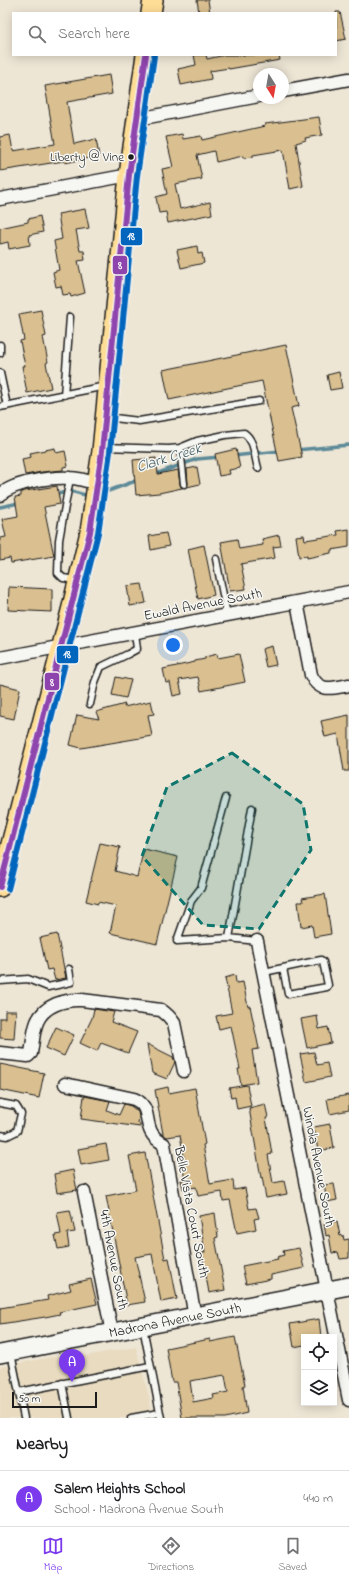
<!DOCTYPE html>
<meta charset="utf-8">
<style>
:root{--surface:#fff;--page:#f2f2f2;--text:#202124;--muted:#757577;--line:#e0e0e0;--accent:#7c3aed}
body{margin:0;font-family:"Indie Flower",sans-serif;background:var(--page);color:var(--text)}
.controls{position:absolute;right:12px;bottom:12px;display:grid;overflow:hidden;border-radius:0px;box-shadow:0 2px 10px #0003}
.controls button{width:36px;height:36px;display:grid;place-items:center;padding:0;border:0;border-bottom:1px solid var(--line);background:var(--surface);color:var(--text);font:20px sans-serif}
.compass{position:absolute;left:253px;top:68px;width:36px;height:36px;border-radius:50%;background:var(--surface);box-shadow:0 2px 10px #0003;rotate:169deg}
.scale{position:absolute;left:12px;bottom:10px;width:85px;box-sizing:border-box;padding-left:4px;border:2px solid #1c1c1c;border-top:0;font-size:11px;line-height:14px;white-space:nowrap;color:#1c1c1c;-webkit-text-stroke:3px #f6f6f2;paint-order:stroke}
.you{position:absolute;left:173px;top:645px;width:14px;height:14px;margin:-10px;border:3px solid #fff;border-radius:50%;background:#1a73e8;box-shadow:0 0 0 6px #1a73e833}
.badge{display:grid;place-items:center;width:26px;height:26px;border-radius:50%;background:var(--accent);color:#fff;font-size:13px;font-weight:700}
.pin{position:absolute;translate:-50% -33px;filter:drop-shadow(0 1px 2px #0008)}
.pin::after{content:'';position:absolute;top:21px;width:14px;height:12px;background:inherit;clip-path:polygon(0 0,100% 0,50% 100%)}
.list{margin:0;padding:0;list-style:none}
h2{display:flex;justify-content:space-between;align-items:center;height:52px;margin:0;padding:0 16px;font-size:17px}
h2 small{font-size:13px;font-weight:400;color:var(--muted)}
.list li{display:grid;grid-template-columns:26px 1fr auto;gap:12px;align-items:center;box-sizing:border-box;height:56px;padding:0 16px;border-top:1px solid var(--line)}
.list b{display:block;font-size:15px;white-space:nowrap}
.list p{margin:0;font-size:13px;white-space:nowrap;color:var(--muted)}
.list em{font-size:13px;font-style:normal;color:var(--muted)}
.icon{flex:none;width:22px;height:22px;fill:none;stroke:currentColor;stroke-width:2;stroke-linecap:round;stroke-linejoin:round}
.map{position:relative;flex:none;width:349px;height:1418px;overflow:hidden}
.search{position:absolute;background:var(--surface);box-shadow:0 2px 10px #0003;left:12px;right:12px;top:12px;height:44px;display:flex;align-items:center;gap:10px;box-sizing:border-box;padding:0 14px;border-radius:0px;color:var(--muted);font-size:15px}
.sheet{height:108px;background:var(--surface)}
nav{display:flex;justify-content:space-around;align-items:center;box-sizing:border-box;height:56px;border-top:1px solid var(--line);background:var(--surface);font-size:11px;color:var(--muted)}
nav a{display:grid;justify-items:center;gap:2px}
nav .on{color:var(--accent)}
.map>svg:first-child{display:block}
.built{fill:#e8dbc0}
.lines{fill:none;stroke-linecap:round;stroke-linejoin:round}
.stream{stroke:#5d8a98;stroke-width:3.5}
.building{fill:#dac090;stroke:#1c1c1c;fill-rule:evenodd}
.lane-casing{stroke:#1c1c1c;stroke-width:9}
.street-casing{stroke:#1c1c1c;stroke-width:15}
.secondary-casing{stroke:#1c1c1c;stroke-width:20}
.primary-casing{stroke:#1c1c1c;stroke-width:22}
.lane{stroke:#f6f6f2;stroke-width:6}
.street{stroke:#f6f6f2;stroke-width:12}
.secondary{stroke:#f6f6f2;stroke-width:17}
.primary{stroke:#fedd96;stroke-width:19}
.bus-1-casing{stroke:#f6f6f2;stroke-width:9}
.bus-2-casing{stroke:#f6f6f2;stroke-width:9}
.bus-1{stroke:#8e44ad;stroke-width:6}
.bus-2{stroke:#0065bd;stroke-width:6}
.marked{fill:#0f766e;fill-opacity:0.2;stroke:#0f766e;stroke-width:3;stroke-dasharray:8 5;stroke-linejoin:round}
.bus-dot{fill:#1c1c1c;stroke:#f6f6f2;stroke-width:1.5}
.labels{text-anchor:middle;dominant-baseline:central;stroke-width:3;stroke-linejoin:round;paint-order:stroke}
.bus-label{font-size:13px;fill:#1c1c1c;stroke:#f6f6f2;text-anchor:end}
.street-label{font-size:14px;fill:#1c1c1c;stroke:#f6f6f2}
.water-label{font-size:15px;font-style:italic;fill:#425c64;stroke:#f6f6f2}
.line-badge{stroke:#f6f6f2;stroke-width:1.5}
.badge-label{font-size:11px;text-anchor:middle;font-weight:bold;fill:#fff}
</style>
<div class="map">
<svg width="349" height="1418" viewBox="0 0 349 1418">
<rect width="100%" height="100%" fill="#eee6d5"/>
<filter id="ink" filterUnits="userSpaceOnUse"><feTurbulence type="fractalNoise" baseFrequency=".025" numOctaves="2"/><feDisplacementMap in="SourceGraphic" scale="8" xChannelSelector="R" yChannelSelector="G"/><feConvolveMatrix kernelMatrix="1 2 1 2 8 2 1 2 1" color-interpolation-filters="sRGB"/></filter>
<g filter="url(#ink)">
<path class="built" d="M136 1347 149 1397 153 1418H0V1367L72 1353 73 1358Z"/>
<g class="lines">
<path class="stream" d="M296 450 349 445
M233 456 280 451
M153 475 197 459 220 457
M103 493 138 480
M54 495 70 491 89 496
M0 507 19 503"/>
</g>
<path class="building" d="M197 0H208L210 13H199Z
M336 12H340L346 39 336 41Z
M194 55H206L207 59 225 55H279L280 60 229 69V68L210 71 211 79 181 85 178 69 196 65Z
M109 75 112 94 67 102 74 144 96 139 99 156 65 163 64 161 0 171V137L10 135 13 151 55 144 45 86Z
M319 117 322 135 305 138 306 140 296 143 303 186 290 189 283 150 253 155V157L243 158V156L216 162 214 151 197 155 202 179 175 184 180 209 210 202 212 214 168 223 166 212 159 213 156 197 167 194 162 169 173 167 166 137 182 134 183 139 201 136 202 140 265 126V124Z
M85 209 89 228 76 230 80 251H84L85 260 78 261 85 293 71 297 70 294 63 295 61 286 56 287 53 272 59 270 54 241 62 239 58 214Z
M40 216 43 232 29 235 30 245 9 249 8 242 0 244V228L28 222V219Z
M197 246 198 254 202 253 204 263 181 268 177 250Z
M41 310 46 336 43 337 48 362 46 363 51 388 27 393 22 366H25L20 341 24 340 19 314Z
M286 345 299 406 291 408 302 457 279 461 262 381 169 400 163 370Z
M339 372 342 388 330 390 327 375Z
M55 448 56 453 65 451 68 466 63 467V470L42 472 25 475 22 459 31 457 30 453Z
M236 449 240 468 229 470 230 474 219 476 215 454Z
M156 458 158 474 178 470 180 484 182 488 159 493 136 495 133 460Z
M197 467 200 484 187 487 188 484 187 469Z
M57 486 60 504 44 507 54 556 11 563 10 558 0 560V538L6 537 2 519 18 516 15 497 21 496V492L25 491Z
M349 529V547L331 550V553L307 558V556L299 557 296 536 304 535 305 540 338 535 337 531Z
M166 533 169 546 151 550 149 536Z
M279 535 281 546 273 547 275 558 241 564 246 589 230 591 221 542 237 539 239 549 263 545 262 539Z
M204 545 214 595 198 599 188 549Z
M142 584 146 603 130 606 127 586Z
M9 587 52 589V612L8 610Z
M272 646 276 665 266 667 262 649Z
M217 654 218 658 239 654 245 682 201 691 198 677 179 680 182 694 173 696 170 682 166 683 163 669 195 662V661L205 659V657Z
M116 677 131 680 126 698 112 695Z
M0 684 20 689 14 719 0 716Z
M151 701 154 714 148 715 152 736 81 748 70 745 77 715 99 719 96 712 125 704 124 707Z
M349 715V771H344L338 734 325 737 321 721Z
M100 843 120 847 115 871 137 877 144 849 178 857 157 944 110 933 116 906 98 902V904L86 901Z
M325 894 331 934 314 937 312 925 301 927 298 902H303L302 898Z
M57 934 66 978 55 980 52 969 47 970 40 938Z
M235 975 236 983 243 982 248 1007 250 1006 259 1049 252 1050 257 1082 241 1085 238 1069H240L231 1026 219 1029 216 1016 232 1013 225 978Z
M94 1009 114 1012 111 1022 137 1032 128 1053 101 1043 97 1051 80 1043 92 1018Z
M5 1011H16L14 1039 0 1038V1018H5Z
M317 1016 319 1029 328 1027 331 1043 307 1048 301 1019Z
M56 1027 74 1035 64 1056 46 1048Z
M147 1044 173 1057 175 1062 167 1079 152 1073Z
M314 1052 317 1065 327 1063 330 1077 306 1082 300 1054Z
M0 1064 44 1073 39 1098 0 1090Z
M247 1085 251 1106 237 1109 235 1097 231 1098 229 1088Z
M168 1087 169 1093 195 1088 205 1144 203 1145 210 1184 233 1180 234 1190 245 1188 249 1209 256 1208 259 1218 254 1219 256 1229 237 1233 230 1200 223 1201 222 1192 198 1196 196 1187 183 1189 181 1180H185L181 1158 184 1157 180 1135 167 1137 163 1134 155 1090Z
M349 1095V1110L330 1114 327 1099Z
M84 1096 110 1101 107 1110 119 1115 124 1104 131 1106 138 1112 139 1117 138 1123 140 1124V1127L81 1119Z
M265 1104 268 1117 266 1118 272 1154 268 1155 273 1183 284 1181 287 1194 266 1198 262 1177 261 1178 249 1108Z
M330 1124 334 1148 318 1151 314 1127Z
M106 1144 109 1160 81 1165 78 1149Z
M145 1153 165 1259 169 1258 177 1299 161 1302 152 1254 135 1257 145 1302 127 1305 106 1196 136 1190 129 1156Z
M73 1170 77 1190 57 1193 54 1174Z
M334 1184 337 1200 327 1202 324 1185Z
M70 1210 75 1232 67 1233 69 1247 58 1249 55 1235 61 1234 57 1212Z
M215 1213 218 1237 215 1238 225 1290 209 1293 202 1253 205 1252 199 1216Z
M337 1221 340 1236 343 1235 344 1240 349 1239V1258L340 1259 338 1252 332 1253 329 1235 326 1236 324 1224Z
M299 1248 304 1268 271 1275V1279L246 1284 242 1266 278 1259 277 1257 284 1255 283 1251Z
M91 1279 97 1304 59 1312 60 1314 45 1317 0 1324V1308L48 1300 47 1296 71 1290 69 1284Z
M319 1319 321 1337H304V1345L294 1347 290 1324Z
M235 1337 245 1385 243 1386 247 1413 225 1418H182L176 1382H172L166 1348 210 1339V1342ZM225 1375 228 1392 213 1395 214 1398 193 1402 190 1381Z"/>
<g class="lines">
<defs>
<path id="lane" d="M0 345V353
M0 373 7 406
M64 395 70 317
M0 407 106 386
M106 417 139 421 259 401
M103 447 169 449 180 448 197 441 225 435 244 433C255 441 254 455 258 468
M180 448 184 484
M70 478 59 540 58 573 63 578 76 580
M216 559 227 615
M90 704 95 682 101 667 128 654 137 649 135 633
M226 798 201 888 191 901 177 941 229 938 257 941
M229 938 252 808
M264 972 321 960 323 962 328 985 327 987 288 994 283 968
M0 981 28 979 48 987 71 982 69 969
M0 1103 16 1106 21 1114 17 1131 7 1136 0 1135
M143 1327 161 1418
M11 1353 24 1418
M62 1383 69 1418
M19 1392 150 1366
M131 1418 159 1413"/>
<path id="street" d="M283 91 349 79
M138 119 259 96
M0 199 129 175
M0 495C14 482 50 477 70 478 79 478 88 481 97 484
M297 602 311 675C319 693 332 688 349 685
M0 658 349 592
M257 941 349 1400
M0 1053 28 1056 31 1053C33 1043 33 1032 37 1022 44 1005 65 999 82 1000L161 1010C167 1014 170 1017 174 1023L184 1071
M65 1084 134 1099C156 1108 138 1131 164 1144L195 1317
M84 1192 112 1333"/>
<path id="secondary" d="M0 1354 349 1286"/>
<path id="primary" d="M151 13 153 0
M0 887 72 607 90 532 102 451 129 175 146 55"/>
</defs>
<use href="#lane" class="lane-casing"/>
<use href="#street" class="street-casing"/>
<use href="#secondary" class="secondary-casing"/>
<use href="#primary" class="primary-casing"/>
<use href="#lane" class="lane"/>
<use href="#street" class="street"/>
<use href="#secondary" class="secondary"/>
<use href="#primary" class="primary"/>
<defs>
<path id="bus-1" d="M0 887 90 532 102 451 129 175 146 55"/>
<path id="bus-2" d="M8 889 98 533 110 452 137 176 154 56"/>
</defs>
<use href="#bus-1" class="bus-1-casing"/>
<use href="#bus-2" class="bus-2-casing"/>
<use href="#bus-1" class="bus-1"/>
<use href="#bus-2" class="bus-2"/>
</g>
</g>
<path class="marked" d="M232 753 303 804 311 850 259 929 203 925 142 856 167 787Z"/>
<circle class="bus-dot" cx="131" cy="157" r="3.5"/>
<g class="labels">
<g class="bus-label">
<text x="124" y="157">Liberty @ Vine</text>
</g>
<g class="street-label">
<text transform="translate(203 605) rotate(-11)">Ewald Avenue South</text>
<text transform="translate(318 1167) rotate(79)">Winola Avenue South</text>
<text transform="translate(191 1212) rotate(79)">Belle Vista Court South</text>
<text transform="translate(113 1260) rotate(79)">4th Avenue South</text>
<text transform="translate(175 1321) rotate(-11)">Madrona Avenue South</text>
</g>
<g class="water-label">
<text transform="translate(169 458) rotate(-17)">Clark Creek</text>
</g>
</g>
<g class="line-badge">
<rect x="120" y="227" width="23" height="19" rx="4" fill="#0065bd"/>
<rect x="112" y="255" width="16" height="20" rx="4" fill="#8e44ad"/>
<rect x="56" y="645" width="23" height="19" rx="4" fill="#0065bd"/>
<rect x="44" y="672" width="16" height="19" rx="4" fill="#8e44ad"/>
</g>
<g class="badge-label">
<text x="131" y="240">18</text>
<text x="120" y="269">8</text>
<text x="67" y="658">18</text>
<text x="52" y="686">8</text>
</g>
</svg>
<div class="controls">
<button><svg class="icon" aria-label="locate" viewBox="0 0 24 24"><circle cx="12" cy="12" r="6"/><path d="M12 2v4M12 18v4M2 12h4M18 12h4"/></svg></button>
<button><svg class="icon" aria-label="layers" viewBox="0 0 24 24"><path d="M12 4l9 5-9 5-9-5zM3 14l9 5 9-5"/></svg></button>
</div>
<svg class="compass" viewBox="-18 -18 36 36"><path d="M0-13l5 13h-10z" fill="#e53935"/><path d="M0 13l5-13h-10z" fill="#757577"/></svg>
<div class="scale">50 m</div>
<div class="you"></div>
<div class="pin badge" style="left:72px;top:1382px">A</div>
<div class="search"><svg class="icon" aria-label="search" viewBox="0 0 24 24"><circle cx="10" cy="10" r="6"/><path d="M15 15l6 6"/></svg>Search here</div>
</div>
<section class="sheet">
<h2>Nearby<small></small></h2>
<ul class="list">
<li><span class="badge">A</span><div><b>Salem Heights School</b><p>School · Madrona Avenue South</p></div><em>440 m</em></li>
</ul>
</section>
<nav>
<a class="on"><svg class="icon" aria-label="map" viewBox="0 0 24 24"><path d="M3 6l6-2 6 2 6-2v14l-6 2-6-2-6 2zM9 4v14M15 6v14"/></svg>Map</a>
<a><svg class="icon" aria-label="directions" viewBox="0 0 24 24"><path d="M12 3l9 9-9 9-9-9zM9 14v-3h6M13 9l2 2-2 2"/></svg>Directions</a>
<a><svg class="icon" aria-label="saved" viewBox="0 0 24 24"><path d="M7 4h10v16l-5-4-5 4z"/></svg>Saved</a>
</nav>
